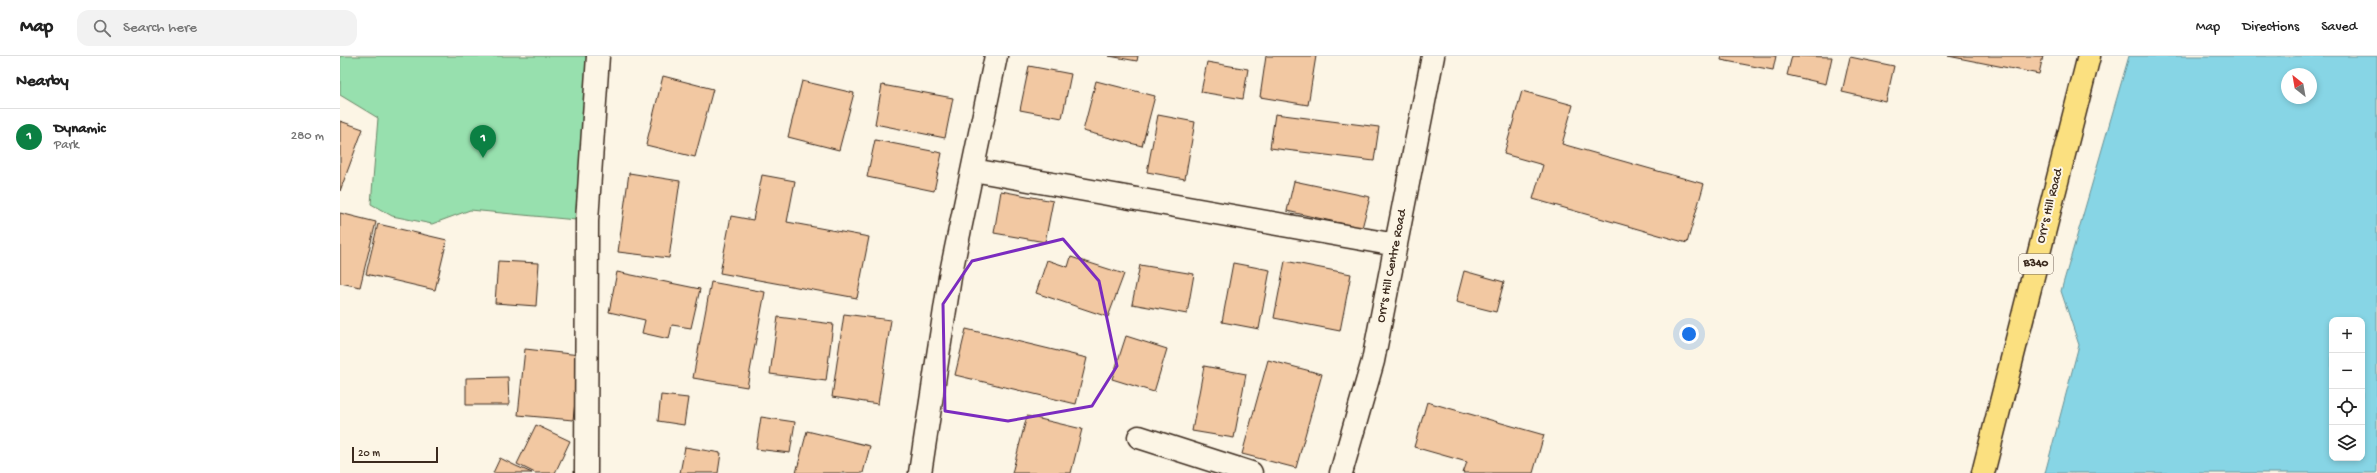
<!DOCTYPE html>
<meta charset="utf-8">
<style>
:root{--surface:#fff;--page:#f2f2f2;--text:#222;--muted:#767676;--line:#e0e0e0;--accent:#0b8043}
body{margin:0;font-family:"Gochi Hand",sans-serif;background:var(--page);color:var(--text)}
.controls{position:absolute;right:12px;bottom:12px;display:grid;overflow:hidden;border-radius:8px;box-shadow:0 2px 6px #0003}
.controls button{width:36px;height:36px;display:grid;place-items:center;padding:0;border:0;border-bottom:1px solid var(--line);background:var(--surface);color:var(--text);font:20px sans-serif}
.compass{position:absolute;left:1941px;top:12px;width:36px;height:36px;border-radius:50%;background:var(--surface);box-shadow:0 2px 6px #0003;rotate:329deg}
.scale{position:absolute;left:12px;bottom:10px;width:86px;box-sizing:border-box;padding-left:4px;border:2px solid #3b2a1e;border-top:0;font-size:11px;line-height:14px;white-space:nowrap;color:#3b2a1e;-webkit-text-stroke:3px #fcf5e5;paint-order:stroke}
.you{position:absolute;left:1349px;top:278px;width:14px;height:14px;margin:-10px;border:3px solid #fff;border-radius:50%;background:#1a73e8;box-shadow:0 0 0 6px #1a73e833}
.badge{display:grid;place-items:center;width:26px;height:26px;border-radius:50%;background:var(--accent);color:#fff;font-size:13px;font-weight:700}
.pin{position:absolute;translate:-50% -33px;filter:drop-shadow(0 1px 2px #0008)}
.pin::after{content:'';position:absolute;top:21px;width:14px;height:12px;background:inherit;clip-path:polygon(0 0,100% 0,50% 100%)}
.list{margin:0;padding:0;list-style:none}
h2{display:flex;justify-content:space-between;align-items:center;height:52px;margin:0;padding:0 16px;font-size:17px}
h2 small{font-size:13px;font-weight:400;color:var(--muted)}
.list li{display:grid;grid-template-columns:26px 1fr auto;gap:12px;align-items:center;box-sizing:border-box;height:56px;padding:0 16px;border-top:1px solid var(--line)}
.list b{display:block;font-size:15px;white-space:nowrap}
.list p{margin:0;font-size:13px;white-space:nowrap;color:var(--muted)}
.list em{font-size:13px;font-style:normal;color:var(--muted)}
.icon{flex:none;width:22px;height:22px;fill:none;stroke:currentColor;stroke-width:2;stroke-linecap:round;stroke-linejoin:round}
.map{position:relative;flex:none;width:2037px;height:417px;overflow:hidden}
header{display:flex;align-items:center;gap:24px;box-sizing:border-box;height:56px;padding:0 20px;background:var(--surface);border-bottom:1px solid var(--line)}
header strong{font-size:19px}
nav{display:flex;gap:22px;margin-inline-start:auto;font-size:14px}
.search{width:280px;height:36px;background:var(--page);display:flex;align-items:center;gap:10px;box-sizing:border-box;padding:0 14px;border-radius:12px;color:var(--muted);font-size:15px}
main{display:flex}
aside{flex:1;background:var(--surface)}
.map>svg:first-child{display:block}
.green{fill:#97e0ae;stroke:#698566}
.water{fill:#87d5e5;stroke:#699195;fill-rule:evenodd}
.building{fill:#f2c8a2;stroke:#3b2a1e}
.lines{fill:none;stroke-linecap:round;stroke-linejoin:round}
.street-casing{stroke:#3b2a1e;stroke-width:25}
.primary-casing{stroke:#3b2a1e;stroke-width:25}
.street{stroke:#fcf5e5;stroke-width:22}
.primary{stroke:#fbe080;stroke-width:22}
.marked{fill:none;stroke:#7b2cbf;stroke-width:3;stroke-linejoin:round}
.labels{text-anchor:middle;dominant-baseline:central;stroke-width:4;stroke-linejoin:round;paint-order:stroke}
.shield{fill:#fcf5e5;stroke:#75675a;stroke-width:1}
.shield-label{font-size:12px;font-weight:bold;fill:#3b2a1e}
.street-label{font-size:13px;fill:#3b2a1e;stroke:#fcf5e5}
</style>
<header>
<strong>Map</strong>
<div class="search"><svg class="icon" aria-label="search" viewBox="0 0 24 24"><circle cx="10" cy="10" r="6"/><path d="M15 15l6 6"/></svg>Search here</div>
<nav><a>Map</a><a>Directions</a><a>Saved</a></nav>
</header>
<main>
<aside>
<h2>Nearby<small></small></h2>
<ul class="list">
<li><span class="badge">1</span><div><b>Dynamic</b><p>Park</p></div><em>280 m</em></li>
</ul>
</aside>
<div class="map">
<svg width="2037" height="417" viewBox="0 0 2037 417">
<rect width="100%" height="100%" fill="#fcf5e5"/>
<filter id="ink" filterUnits="userSpaceOnUse"><feTurbulence type="fractalNoise" baseFrequency=".025" numOctaves="2"/><feDisplacementMap in="SourceGraphic" scale="8" xChannelSelector="R" yChannelSelector="G"/><feConvolveMatrix kernelMatrix="1 2 1 2 8 2 1 2 1" color-interpolation-filters="sRGB"/></filter>
<g filter="url(#ink)">
<path class="green" d="M0 0H258L247 165 130 154 92 168 52 160 31 148 38 62 0 39Z"/>
<path class="water" d="M1789 0H2037V417H1705L1739 289 1721 235ZM1947 18H1971V42H1947ZM1992 264H2022V402H1992Z"/>
<path class="building" d="M769 0H798L797 5Z
M926 0H976L968 49 920 41Z
M1382 0H1436L1433 14 1381 4Z
M1452 0 1492 1 1486 28 1447 19Z
M1608 0H1703L1699 18Z
M1510 1 1554 10 1546 46 1502 36Z
M867 6 908 13 903 43 861 36Z
M689 10 731 18 722 62 680 54Z
M323 20 373 33 355 101 306 89Z
M462 25 514 37 499 94 448 81Z
M756 25 815 40 802 90 743 75Z
M542 29 613 42 605 82 535 68Z
M1182 35 1233 49 1222 88 1364 128 1347 187 1193 143 1203 109 1164 98Z
M935 58 1039 71 1034 105 930 92Z
M818 59 855 66 845 123 807 116Z
M0 65 23 73 0 135Z
M535 84 602 97 594 135 527 121Z
M289 117 340 125 329 202 278 196Z
M422 119 455 125 447 166 529 181 517 242 380 217 391 160 413 164Z
M954 125 1030 141 1022 172 947 155Z
M661 135 713 145 705 186 654 177Z
M0 157 36 166 20 231 0 227Z
M38 168 107 184 95 234 26 218Z
M731 201 784 218 768 261 696 237 707 204 728 211Z
M158 205 199 207 196 250 155 247Z
M945 205 1011 218 1000 275 934 262Z
M893 207 930 214 919 273 882 266Z
M800 209 854 218 847 258 792 248Z
M1124 215 1164 226 1156 256 1116 246Z
M277 216 360 233 351 272 332 269 329 283 302 277 305 264 269 256Z
M371 226 425 236 407 331 353 322Z
M504 258 551 264 538 348 492 341Z
M438 261 493 268 486 325 430 318Z
M626 273 747 302 736 348 615 319Z
M786 280 827 293 814 336 772 323Z
M185 293 240 299 233 364 178 359Z
M928 304 982 318 956 412 902 398Z
M864 310 906 318 894 382 852 375Z
M168 321 169 349H126V322Z
M321 339 348 342 344 369 318 365Z
M1087 346 1204 379 1193 417H1123L1127 406 1074 391Z
M687 360 742 373 731 417H672Z
M421 361 455 366 450 397 416 393Z
M196 369 230 385 215 417H195L177 408Z
M467 375 530 390 523 417H456Z
M345 391 381 397 378 417H340Z
M160 402 176 410 192 417H153Z"/>
<g class="lines">
<defs>
<path id="street" d="M633 114 1056 189
M799 381 911 417
M246 417 247 165 258 0
M580 417 610 221 656 0
M1001 417 1033 305 1093 0"/>
<path id="primary" d="M1643 417 1749 0"/>
</defs>
<use href="#street" class="street-casing"/>
<use href="#primary" class="primary-casing"/>
<use href="#street" class="street"/>
<use href="#primary" class="primary"/>
</g>
</g>
<path class="marked" d="M723 183 759 225 777 310 752 350 668 365 605 355 603 248 632 205Z"/>
<g class="labels">
<rect class="shield" x="1679" y="198" width="34" height="20" rx="3"/>
<g class="shield-label">
<text x="1696" y="208">B340</text>
</g>
<g class="street-label">
<text transform="translate(1710 150) rotate(-76)">Orr’s Hill Road</text>
<text transform="translate(1052 210) rotate(-79)">Orr's Hill Centre Road</text>
</g>
</g>
</svg>
<div class="controls">
<button>+</button>
<button>−</button>
<button><svg class="icon" aria-label="locate" viewBox="0 0 24 24"><circle cx="12" cy="12" r="6"/><path d="M12 2v4M12 18v4M2 12h4M18 12h4"/></svg></button>
<button><svg class="icon" aria-label="layers" viewBox="0 0 24 24"><path d="M12 4l9 5-9 5-9-5zM3 14l9 5 9-5"/></svg></button>
</div>
<svg class="compass" viewBox="-18 -18 36 36"><path d="M0-13l5 13h-10z" fill="#e53935"/><path d="M0 13l5-13h-10z" fill="#767676"/></svg>
<div class="scale">20 m</div>
<div class="you"></div>
<div class="pin badge" style="left:143px;top:102px">1</div>
</div>
</main>
